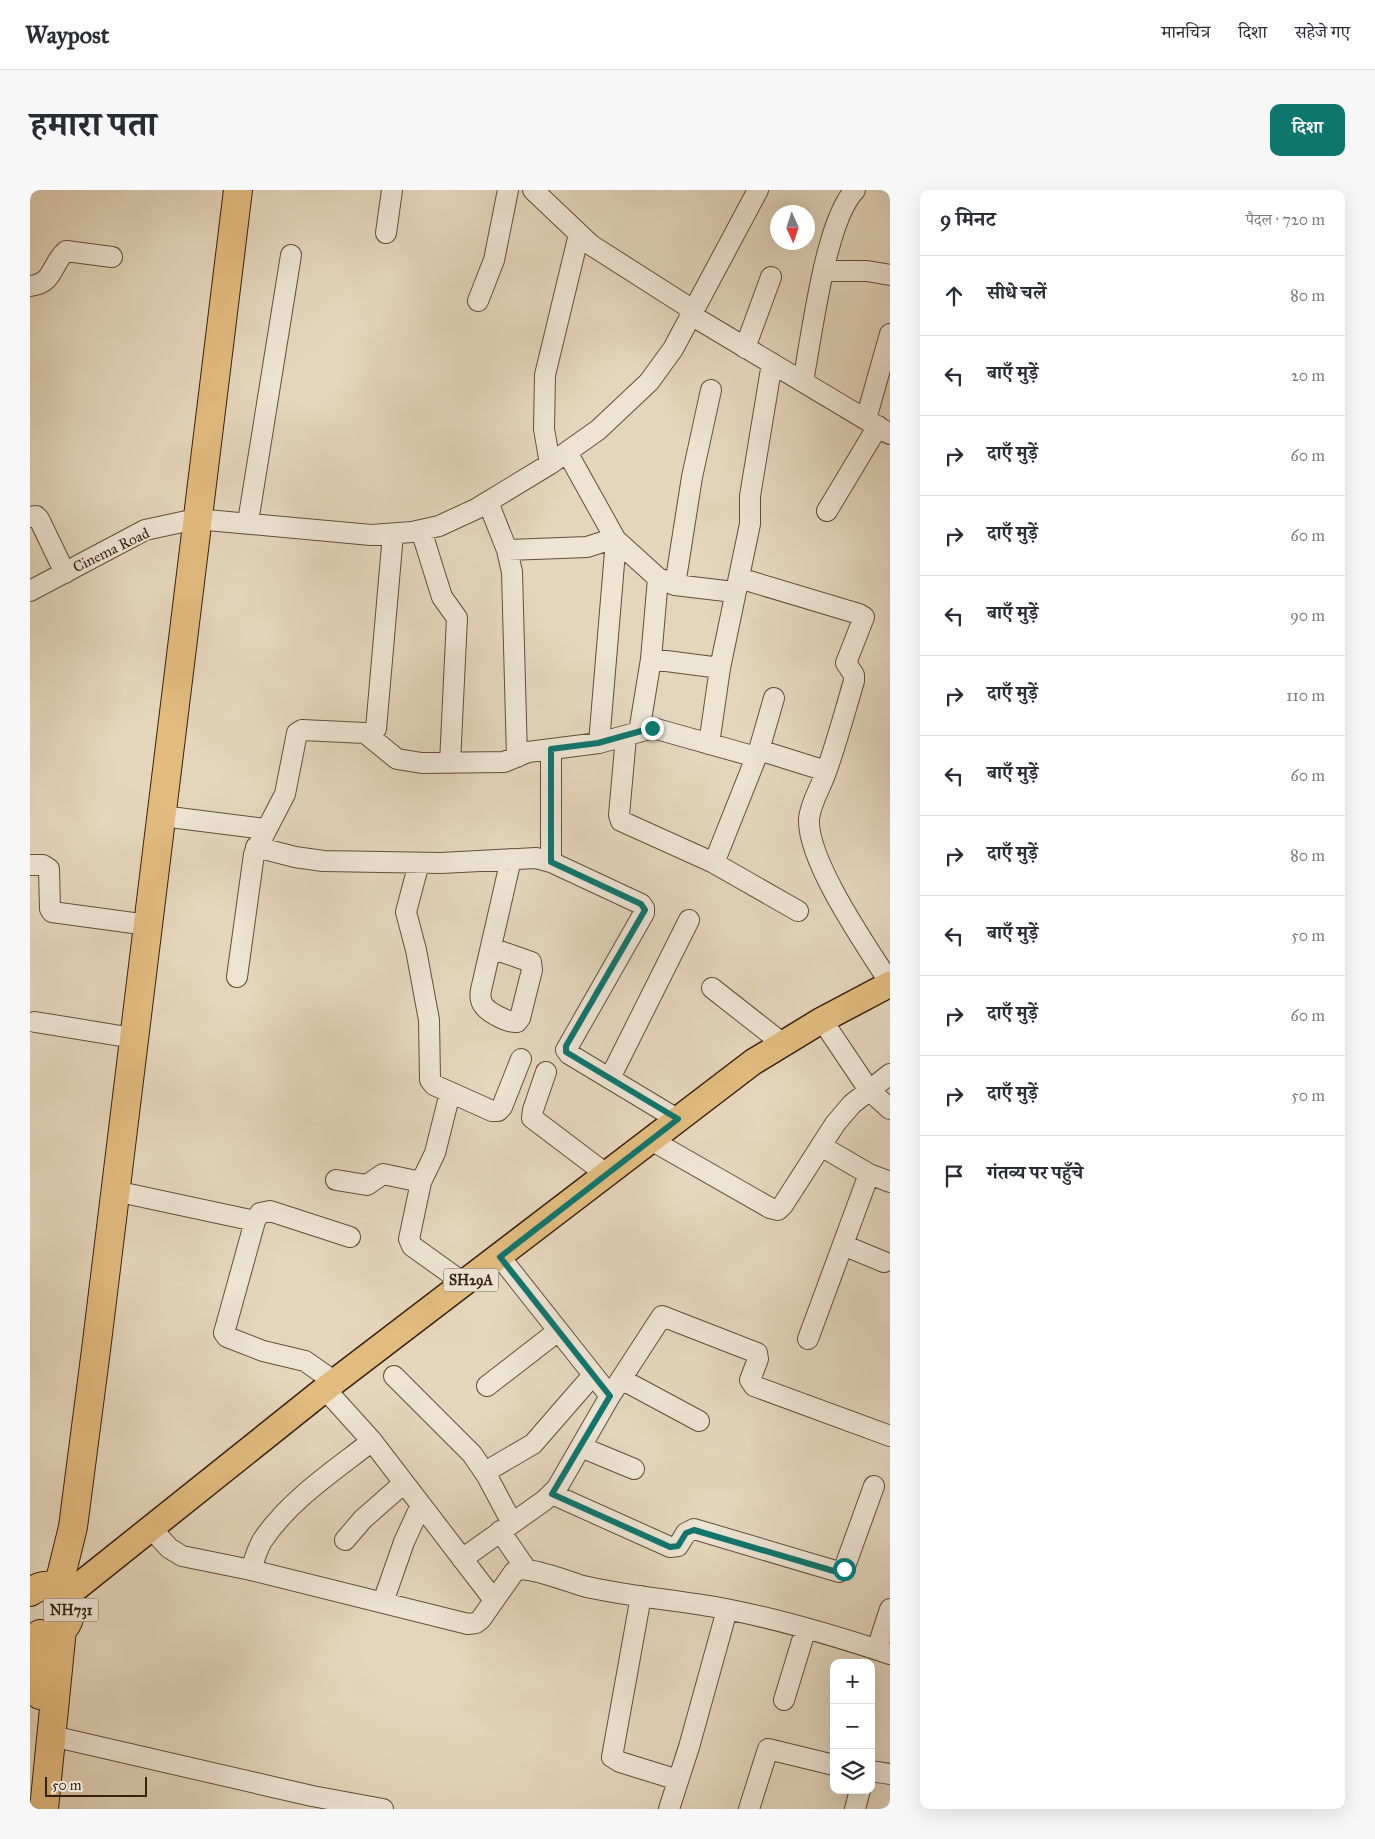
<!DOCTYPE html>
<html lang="hi">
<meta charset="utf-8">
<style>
:root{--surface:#fff;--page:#f7f7f7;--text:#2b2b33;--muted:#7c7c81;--line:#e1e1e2;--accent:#0f766e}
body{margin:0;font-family:"IM FELL Great Primer","Noto Serif Devanagari",serif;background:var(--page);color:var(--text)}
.controls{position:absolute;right:15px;bottom:15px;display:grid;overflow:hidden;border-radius:10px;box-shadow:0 5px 20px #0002}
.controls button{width:45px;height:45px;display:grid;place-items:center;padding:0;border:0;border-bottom:1px solid var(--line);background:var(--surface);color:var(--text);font:25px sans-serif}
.compass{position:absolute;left:740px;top:15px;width:45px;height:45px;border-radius:50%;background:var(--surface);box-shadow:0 5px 20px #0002;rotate:177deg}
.scale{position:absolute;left:15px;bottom:12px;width:102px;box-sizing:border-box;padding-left:5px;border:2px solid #36200e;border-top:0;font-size:14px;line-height:18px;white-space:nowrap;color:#36200e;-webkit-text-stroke:4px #ede4d4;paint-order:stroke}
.stop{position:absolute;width:15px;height:15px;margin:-11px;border:4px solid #0f766e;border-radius:50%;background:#fff}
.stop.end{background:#0f766e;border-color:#fff;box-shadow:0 1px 5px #0008}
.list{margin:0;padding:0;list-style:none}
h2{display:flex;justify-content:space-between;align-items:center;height:65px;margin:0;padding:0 20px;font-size:21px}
h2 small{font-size:16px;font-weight:400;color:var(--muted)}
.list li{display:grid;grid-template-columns:32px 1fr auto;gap:15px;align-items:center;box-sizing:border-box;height:80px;padding:0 20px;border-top:1px solid var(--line)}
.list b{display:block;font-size:19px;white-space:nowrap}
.list em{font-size:16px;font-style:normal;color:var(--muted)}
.icon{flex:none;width:28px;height:28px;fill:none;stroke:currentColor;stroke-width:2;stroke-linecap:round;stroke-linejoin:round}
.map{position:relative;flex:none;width:860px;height:1619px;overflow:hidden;border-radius:10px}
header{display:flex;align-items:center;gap:30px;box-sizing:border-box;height:70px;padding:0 25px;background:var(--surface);border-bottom:1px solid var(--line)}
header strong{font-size:24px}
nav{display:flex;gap:28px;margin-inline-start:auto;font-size:18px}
.intro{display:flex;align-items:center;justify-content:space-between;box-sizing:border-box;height:120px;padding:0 30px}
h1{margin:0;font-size:35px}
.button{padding:12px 22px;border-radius:10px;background:var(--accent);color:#fff;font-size:18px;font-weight:700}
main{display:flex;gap:30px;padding:0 30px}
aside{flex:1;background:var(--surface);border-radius:10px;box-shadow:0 5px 20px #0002}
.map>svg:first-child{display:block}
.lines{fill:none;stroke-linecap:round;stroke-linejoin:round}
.minor-casing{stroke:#624e3a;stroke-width:22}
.major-casing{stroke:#36200e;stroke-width:28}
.highway-casing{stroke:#36200e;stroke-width:30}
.minor{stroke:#ede4d4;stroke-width:20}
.major{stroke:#e2bb7e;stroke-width:25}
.highway{stroke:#e2bb7e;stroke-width:28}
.route{stroke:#0f766e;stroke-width:6}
.labels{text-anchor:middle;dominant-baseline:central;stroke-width:4.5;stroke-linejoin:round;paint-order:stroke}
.shield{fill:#ede4d4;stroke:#6d5b49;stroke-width:1}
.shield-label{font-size:14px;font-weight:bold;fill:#36200e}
.street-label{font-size:15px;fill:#36200e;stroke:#ede4d4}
</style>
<header>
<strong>Waypost</strong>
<nav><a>मानचित्र</a><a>दिशा</a><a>सहेजे गए</a></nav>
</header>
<div class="intro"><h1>हमारा पता</h1><a class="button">दिशा</a></div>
<main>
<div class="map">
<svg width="860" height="1619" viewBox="0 0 860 1619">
<rect width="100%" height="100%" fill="#e4d6bd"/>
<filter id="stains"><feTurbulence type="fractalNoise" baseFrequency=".004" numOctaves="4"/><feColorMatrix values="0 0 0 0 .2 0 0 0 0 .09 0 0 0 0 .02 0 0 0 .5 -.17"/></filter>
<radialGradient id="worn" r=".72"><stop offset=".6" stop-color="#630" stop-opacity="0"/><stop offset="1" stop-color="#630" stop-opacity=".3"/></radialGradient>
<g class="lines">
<defs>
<path id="minor" d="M503 0 561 55 663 120
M356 43 362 0
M794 81H837L860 85
M0 96C24 94 21 74 36 61L82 67
M448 111 464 70 478 0
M661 125 860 244
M715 158 741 87
M773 191C782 146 795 31 825 0
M836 229 860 144
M537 262 586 350 628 388 645 395 704 402
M520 274 514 239 515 185 549 44
M458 312 477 360 482 382 487 567
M797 321 848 236
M0 327 6 326 9 329 35 383
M218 332 261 65
M391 340 412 407 427 428 420 573
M477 360 557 357 585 348
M709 388 829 424 834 427 816 473 824 485V491C815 521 807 552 796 582 791 597 780 614 779 629 777 671 837 757 860 793
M645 395 662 287 681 200
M0 401 115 340 166 329 341 345 382 342 409 336 446 319 520 274 568 240 619 192 643 159 728 0
M621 469 690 478
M609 542 621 469 628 388
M335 543 367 569 392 573 474 572 498 562 569 553 623 538 726 567
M596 547 589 625 591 631 684 673 768 721
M569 553 586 350
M679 554 690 478 720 334V306L742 173
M729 560 796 581
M132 626 235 639
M226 657 265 667 293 671 411 673 506 668 521 672 611 714 614 718V723L536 860 539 864 647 929
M521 672V559
M389 673 376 722 386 760 399 830 400 890 404 895 462 921H468L472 917 491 869
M684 673 729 560 744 508
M0 675H13L19 679 20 719 22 722 118 735
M461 758 501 772 502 780 490 828 487 832C479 833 459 823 454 816 450 811 450 805 451 800L481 669
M207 787 224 664 255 604 267 543 272 540 335 543 343 542 346 539 363 344
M682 798 752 853
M792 830 839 900 860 919
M5 832 103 848
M516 882 503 920 502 928 576 984
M580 888 659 730
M420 903 405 963 391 992 379 1049 382 1056 435 1094
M621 950 740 1018 748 1020 753 1015 805 934 822 914 860 884
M791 956 839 984 860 992
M306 990 337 995 353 984 391 992
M85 1001 225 1031
M813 1055 854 1072
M470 1067 580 1206
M778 1149 839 984
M364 1186 442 1264 457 1286 482 1333
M591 1189 669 1231
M305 1192 275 1171 233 1161 197 1147 194 1143 225 1031 230 1023 240 1021 320 1047
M457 1196 528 1141
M295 1199 342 1251 464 1410
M551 1257 604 1279
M455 1282 503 1254 563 1185
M522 1304 640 1357 648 1356 656 1343 664 1339 809 1382 814 1379 844 1296
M121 1338 139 1358 152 1366 221 1380 438 1434 446 1433 451 1429 484 1382C495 1374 539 1392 553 1396 600 1407 648 1410 696 1419 752 1430 806 1446 860 1464
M470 1341 496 1379
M315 1350 333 1329 374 1293
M432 1369 515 1310 527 1298 580 1206 632 1126 727 1163 728 1169 720 1190 724 1196 860 1246
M221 1380C224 1370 227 1360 232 1351 259 1310 304 1281 342 1251
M611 1406 582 1567 590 1572 648 1590
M353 1412 374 1352 391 1315
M847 1459 860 1419
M754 1510 776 1438
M22 1546 282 1606 353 1619
M841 1581 860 1584
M639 1619 659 1557 697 1420
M719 1619 738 1559 804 1575
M825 1619 830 1600"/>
<path id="major" d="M36 1406 295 1199 723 872 792 830 860 794"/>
<path id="highway" d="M28 1398 43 1337 66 1160 208 0
M0 1402C40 1375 58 1445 15 1445
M10 1505V1444
M14 1619 32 1439"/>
</defs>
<use href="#minor" class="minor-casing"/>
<use href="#major" class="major-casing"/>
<use href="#highway" class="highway-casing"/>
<use href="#minor" class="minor"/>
<use href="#major" class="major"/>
<use href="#highway" class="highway"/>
</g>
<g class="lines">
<path class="route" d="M622 538 568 553 521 559V672L611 714 615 720 536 856V862L648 929 470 1067 580 1206 522 1304 640 1357 648 1356 656 1343 664 1340 807 1382 814 1379"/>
</g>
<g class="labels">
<g class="shield">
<rect x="413.5" y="1078.5" width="55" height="23" rx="4"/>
<rect x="13.5" y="1408.5" width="55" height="23" rx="4"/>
</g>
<g class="shield-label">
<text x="441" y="1090">SH29A</text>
<text x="41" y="1420">NH731</text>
</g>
<g class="street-label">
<text transform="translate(81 360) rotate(-26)">Cinema Road</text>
</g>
</g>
<rect width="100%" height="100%" filter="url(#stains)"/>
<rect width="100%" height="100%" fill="url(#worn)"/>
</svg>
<div class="controls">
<button>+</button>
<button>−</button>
<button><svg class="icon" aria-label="layers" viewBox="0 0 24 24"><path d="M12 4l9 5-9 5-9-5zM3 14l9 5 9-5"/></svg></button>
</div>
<svg class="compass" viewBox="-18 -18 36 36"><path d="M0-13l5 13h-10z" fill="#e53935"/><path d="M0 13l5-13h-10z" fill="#7c7c81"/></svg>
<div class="scale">50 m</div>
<div class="stop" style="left:814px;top:1379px"></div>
<div class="stop end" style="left:622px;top:538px"></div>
</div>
<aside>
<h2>9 मिनट<small>पैदल · 720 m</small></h2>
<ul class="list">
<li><svg class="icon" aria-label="ahead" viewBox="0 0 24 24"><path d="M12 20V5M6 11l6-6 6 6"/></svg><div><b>सीधे चलें</b></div><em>80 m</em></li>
<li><svg class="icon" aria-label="left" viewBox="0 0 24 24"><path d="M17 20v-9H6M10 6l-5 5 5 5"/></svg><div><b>बाएँ मुड़ें</b></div><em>20 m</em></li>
<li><svg class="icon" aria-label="right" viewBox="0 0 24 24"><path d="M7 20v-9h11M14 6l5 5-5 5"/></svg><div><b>दाएँ मुड़ें</b></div><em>60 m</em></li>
<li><svg class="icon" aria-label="right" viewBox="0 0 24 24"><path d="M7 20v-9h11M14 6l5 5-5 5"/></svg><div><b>दाएँ मुड़ें</b></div><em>60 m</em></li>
<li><svg class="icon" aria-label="left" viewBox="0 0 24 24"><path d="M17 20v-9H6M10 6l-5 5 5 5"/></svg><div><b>बाएँ मुड़ें</b></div><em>90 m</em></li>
<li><svg class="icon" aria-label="right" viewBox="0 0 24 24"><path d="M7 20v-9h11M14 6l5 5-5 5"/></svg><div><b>दाएँ मुड़ें</b></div><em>110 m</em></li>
<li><svg class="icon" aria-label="left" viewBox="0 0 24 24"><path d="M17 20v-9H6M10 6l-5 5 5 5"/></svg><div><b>बाएँ मुड़ें</b></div><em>60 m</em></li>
<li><svg class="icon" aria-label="right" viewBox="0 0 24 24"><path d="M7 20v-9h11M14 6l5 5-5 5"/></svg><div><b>दाएँ मुड़ें</b></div><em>80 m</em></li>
<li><svg class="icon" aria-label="left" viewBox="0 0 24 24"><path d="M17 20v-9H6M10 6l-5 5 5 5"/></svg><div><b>बाएँ मुड़ें</b></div><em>50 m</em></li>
<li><svg class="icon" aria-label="right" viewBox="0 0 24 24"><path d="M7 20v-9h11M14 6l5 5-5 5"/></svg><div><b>दाएँ मुड़ें</b></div><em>60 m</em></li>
<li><svg class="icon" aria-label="right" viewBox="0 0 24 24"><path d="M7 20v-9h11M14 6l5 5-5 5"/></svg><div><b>दाएँ मुड़ें</b></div><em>50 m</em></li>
<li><svg class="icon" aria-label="arrive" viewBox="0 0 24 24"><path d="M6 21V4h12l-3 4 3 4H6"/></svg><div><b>गंतव्य पर पहुँचे</b></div></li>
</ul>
</aside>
</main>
